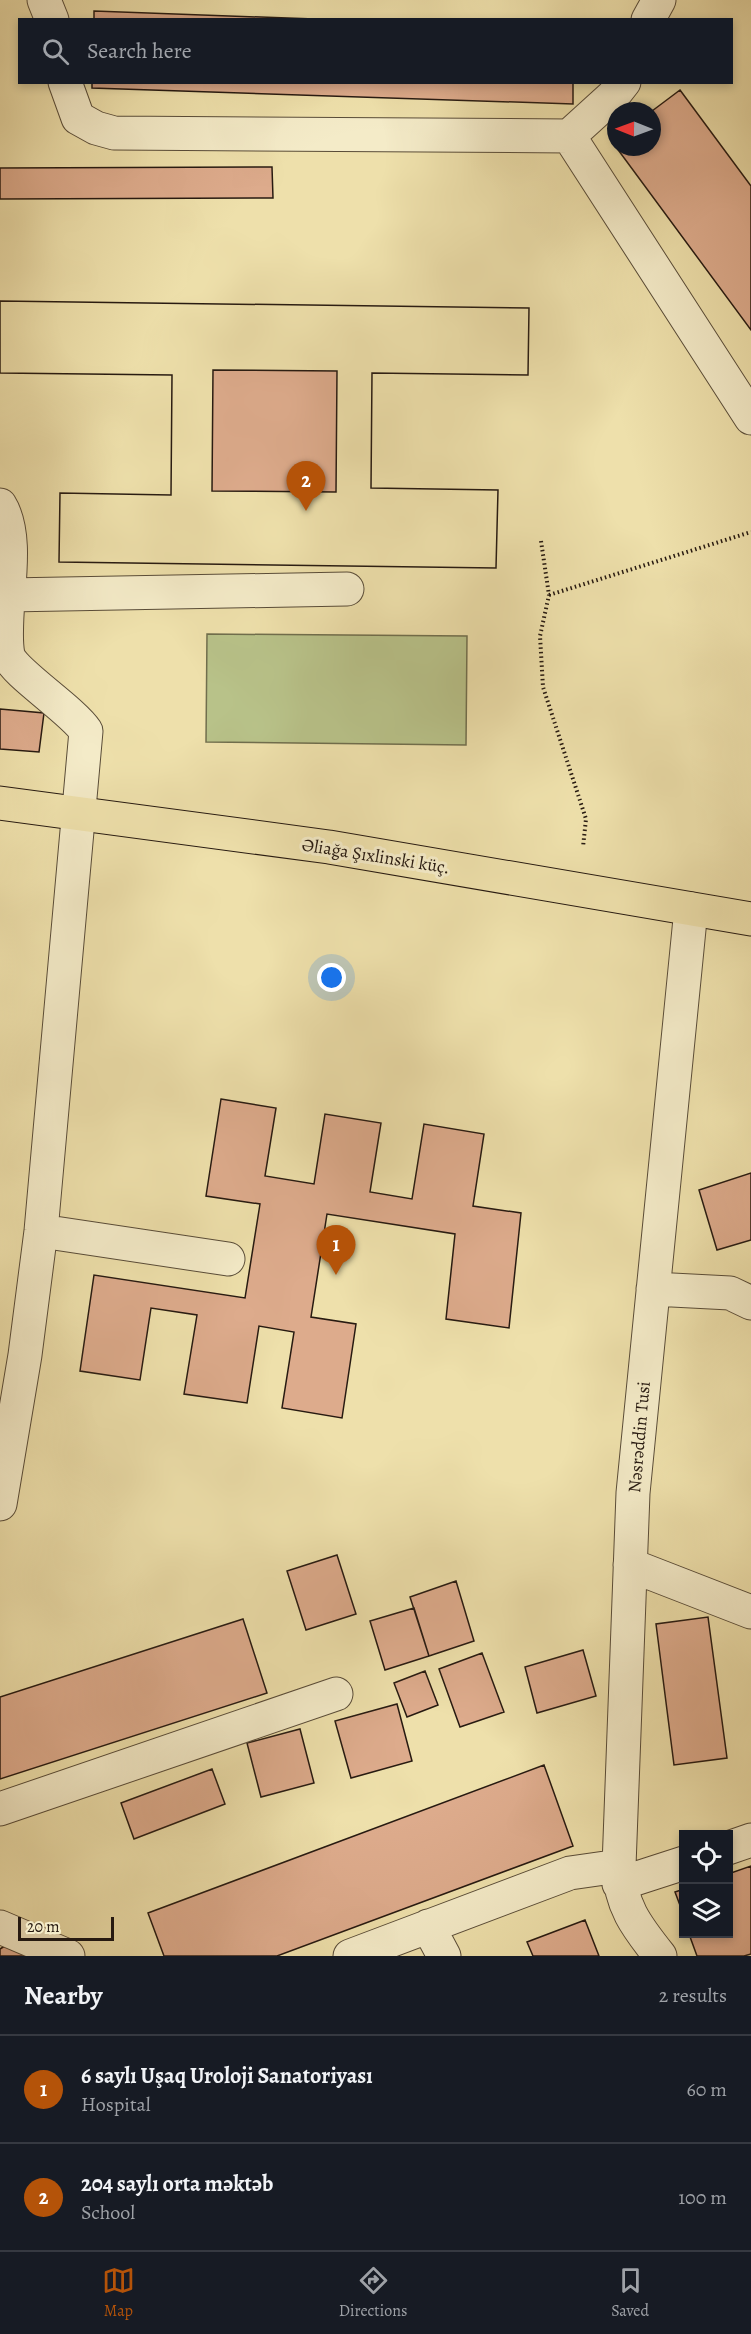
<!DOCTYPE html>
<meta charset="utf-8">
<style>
:root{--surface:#171b24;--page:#20242c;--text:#f1f3f6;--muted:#9ea1a6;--line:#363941;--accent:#b45309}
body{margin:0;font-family:Alegreya,serif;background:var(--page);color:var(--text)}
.controls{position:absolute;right:18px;bottom:18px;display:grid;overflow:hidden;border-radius:0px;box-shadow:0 3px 9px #0003}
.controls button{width:54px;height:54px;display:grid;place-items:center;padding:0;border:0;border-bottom:2px solid var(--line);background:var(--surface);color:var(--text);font:30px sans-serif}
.compass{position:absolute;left:607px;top:102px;width:54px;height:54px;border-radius:50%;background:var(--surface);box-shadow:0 3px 9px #0003;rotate:271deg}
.scale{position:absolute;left:18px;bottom:15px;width:96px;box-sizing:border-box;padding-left:6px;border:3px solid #271a11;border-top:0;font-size:16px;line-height:21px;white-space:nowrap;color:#271a11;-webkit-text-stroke:4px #f4ebc8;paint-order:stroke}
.you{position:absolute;left:332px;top:978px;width:21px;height:21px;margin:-15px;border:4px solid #fff;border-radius:50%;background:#1a73e8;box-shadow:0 0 0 9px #1a73e833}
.badge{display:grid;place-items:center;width:39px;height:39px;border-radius:50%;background:var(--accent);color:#fff;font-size:20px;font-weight:700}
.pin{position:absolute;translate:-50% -50px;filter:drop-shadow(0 2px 3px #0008)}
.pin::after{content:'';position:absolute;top:32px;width:21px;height:18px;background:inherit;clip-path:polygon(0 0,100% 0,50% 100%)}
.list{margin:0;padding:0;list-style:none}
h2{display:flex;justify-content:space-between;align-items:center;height:78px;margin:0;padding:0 24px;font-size:26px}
h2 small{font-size:20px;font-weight:400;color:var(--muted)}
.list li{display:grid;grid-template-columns:39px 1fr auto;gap:18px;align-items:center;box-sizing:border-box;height:108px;padding:0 24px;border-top:2px solid var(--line)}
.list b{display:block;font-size:22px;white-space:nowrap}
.list p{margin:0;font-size:20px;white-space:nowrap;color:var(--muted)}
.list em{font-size:20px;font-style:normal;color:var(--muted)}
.icon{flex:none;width:33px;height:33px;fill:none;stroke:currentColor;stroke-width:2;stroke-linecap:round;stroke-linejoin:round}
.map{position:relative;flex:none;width:751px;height:1956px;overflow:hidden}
.search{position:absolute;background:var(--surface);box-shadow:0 3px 9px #0003;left:18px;right:18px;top:18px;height:66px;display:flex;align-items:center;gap:15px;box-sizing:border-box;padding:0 21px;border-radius:0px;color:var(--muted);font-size:22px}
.sheet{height:294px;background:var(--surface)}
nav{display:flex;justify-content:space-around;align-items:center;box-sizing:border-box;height:84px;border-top:2px solid var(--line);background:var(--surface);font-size:16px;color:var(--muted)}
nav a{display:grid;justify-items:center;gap:3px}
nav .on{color:var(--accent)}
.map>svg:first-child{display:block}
.green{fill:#b8c289;stroke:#706e4d;stroke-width:1.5}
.building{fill:#ddab8c;stroke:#271a11;stroke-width:1.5;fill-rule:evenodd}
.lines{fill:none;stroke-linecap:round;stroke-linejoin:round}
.minor-casing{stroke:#594c38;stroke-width:35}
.major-casing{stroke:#271a11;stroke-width:35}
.path{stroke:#271a11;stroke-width:4;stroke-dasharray:1.5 3;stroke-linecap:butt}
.minor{stroke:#f4ebc8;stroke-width:33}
.major{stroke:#eee0ab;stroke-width:33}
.labels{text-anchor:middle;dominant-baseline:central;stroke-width:6;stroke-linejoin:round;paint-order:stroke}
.street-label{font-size:18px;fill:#271a11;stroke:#f4ebc8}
</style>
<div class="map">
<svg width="751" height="1956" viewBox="0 0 751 1956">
<rect width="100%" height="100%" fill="#eee0ab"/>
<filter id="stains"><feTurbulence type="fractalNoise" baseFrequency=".00333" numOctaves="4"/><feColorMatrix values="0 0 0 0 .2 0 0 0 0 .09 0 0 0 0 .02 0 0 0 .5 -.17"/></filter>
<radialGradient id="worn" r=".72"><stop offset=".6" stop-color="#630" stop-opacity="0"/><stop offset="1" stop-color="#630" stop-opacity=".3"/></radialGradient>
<path class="green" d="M207 634 467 636 466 745 206 742Z"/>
<path class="building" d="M94 11 342 20H94Z
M92 82H573V104L92 88Z
M680 90 751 186V330L616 147H652V111Z
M272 167 273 198 0 199V168Z
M0 301 529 308 528 375 372 373 371 488 498 490 496 568 59 562 60 493 171 495 172 375 0 373ZM213 370 337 371 336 492 212 491Z
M0 301 529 308 528 375 372 373 371 488 498 490 496 568 59 562 60 493 171 495 172 375 0 373Z
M0 709 44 713 39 752 0 749Z
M221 1099 276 1108 265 1176 314 1184 325 1114 381 1123 370 1192 412 1199 424 1124 484 1134 473 1206 521 1213 509 1328 446 1319 455 1234 327 1214 311 1317 356 1324 342 1418 282 1408 294 1332 259 1326 247 1403 184 1394 197 1315 151 1308 140 1380 80 1371 94 1275 245 1298 260 1204 206 1196Z
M751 1173V1240L717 1250 699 1190Z
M337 1555 356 1614 306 1630 287 1571Z
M456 1581 474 1641 429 1656 410 1597Z
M414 1608 429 1656 385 1670 370 1621Z
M708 1617 727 1758 674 1765 656 1624Z
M243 1619 267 1693 0 1779V1697Z
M583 1650 596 1696 537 1713 525 1667Z
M482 1653 504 1712 460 1727 439 1669Z
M425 1671 438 1705 407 1717 394 1683Z
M397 1704 412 1761 351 1778 335 1721Z
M300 1729 314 1783 261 1797 247 1743Z
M544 1765 573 1846 277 1956H164L148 1913Z
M212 1769 225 1804 134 1839 121 1803Z
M751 1866V1954L744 1956H697L689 1934H728V1874Z
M684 1889V1916L675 1892Z
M585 1920 599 1956H533L527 1942Z
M16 1939 26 1956H0V1949Z"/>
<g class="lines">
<defs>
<path id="minor" d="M44 0 52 20
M648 20 659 0
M65 82 78 118 96 128 114 133 569 136 613 96 624 82
M569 136 751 418
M0 505C23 542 0 615 8 655 14 673 71 709 86 731L41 1231 25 1355 0 1504
M8 595 347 589
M41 1231 228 1259
M653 1289 730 1293 751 1303
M630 1565 751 1612
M0 1809 336 1694
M728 1848 751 1840
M619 1884 684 1863
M428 1926 444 1956
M0 1927 68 1956
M350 1956 570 1873 619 1866
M660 1956C636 1926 620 1905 619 1866L633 1493 691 909"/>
<path id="major" d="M0 803 329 847 751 919"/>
</defs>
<use href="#minor" class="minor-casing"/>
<use href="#major" class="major-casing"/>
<path class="path" d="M541 541 549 595 540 636 543 687 586 819 583 847
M549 595 751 532"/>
<use href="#minor" class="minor"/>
<use href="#major" class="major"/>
</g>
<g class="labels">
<g class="street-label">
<text transform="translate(376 856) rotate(9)">Əliağa Şıxlinski küç.</text>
<text transform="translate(639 1437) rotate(-85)">Nəsrəddin Tusi</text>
</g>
</g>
<rect width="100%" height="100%" filter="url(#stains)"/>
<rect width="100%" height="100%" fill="url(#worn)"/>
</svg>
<div class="controls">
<button><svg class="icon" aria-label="locate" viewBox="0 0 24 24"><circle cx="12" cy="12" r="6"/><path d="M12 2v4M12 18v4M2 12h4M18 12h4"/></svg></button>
<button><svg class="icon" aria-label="layers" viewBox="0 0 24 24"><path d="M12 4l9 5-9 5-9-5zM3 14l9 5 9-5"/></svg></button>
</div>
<svg class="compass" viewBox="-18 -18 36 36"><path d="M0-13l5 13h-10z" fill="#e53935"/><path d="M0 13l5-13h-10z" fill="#9ea1a6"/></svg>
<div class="scale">20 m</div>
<div class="you"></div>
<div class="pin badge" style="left:336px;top:1275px">1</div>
<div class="pin badge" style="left:306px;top:511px">2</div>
<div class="search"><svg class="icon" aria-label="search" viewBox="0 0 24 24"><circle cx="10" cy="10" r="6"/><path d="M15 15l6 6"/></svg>Search here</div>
</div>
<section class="sheet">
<h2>Nearby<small>2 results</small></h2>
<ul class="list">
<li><span class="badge">1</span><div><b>6 saylı Uşaq Uroloji Sanatoriyası</b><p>Hospital</p></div><em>60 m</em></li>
<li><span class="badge">2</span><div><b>204 saylı orta məktəb</b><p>School</p></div><em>100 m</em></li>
</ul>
</section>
<nav>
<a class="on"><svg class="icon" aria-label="map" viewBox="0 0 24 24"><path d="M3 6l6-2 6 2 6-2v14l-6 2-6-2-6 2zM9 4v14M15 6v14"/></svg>Map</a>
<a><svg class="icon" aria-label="directions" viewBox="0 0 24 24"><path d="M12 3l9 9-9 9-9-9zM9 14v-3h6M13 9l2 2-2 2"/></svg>Directions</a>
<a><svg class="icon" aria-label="saved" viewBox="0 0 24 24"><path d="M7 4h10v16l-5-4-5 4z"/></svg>Saved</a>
</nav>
